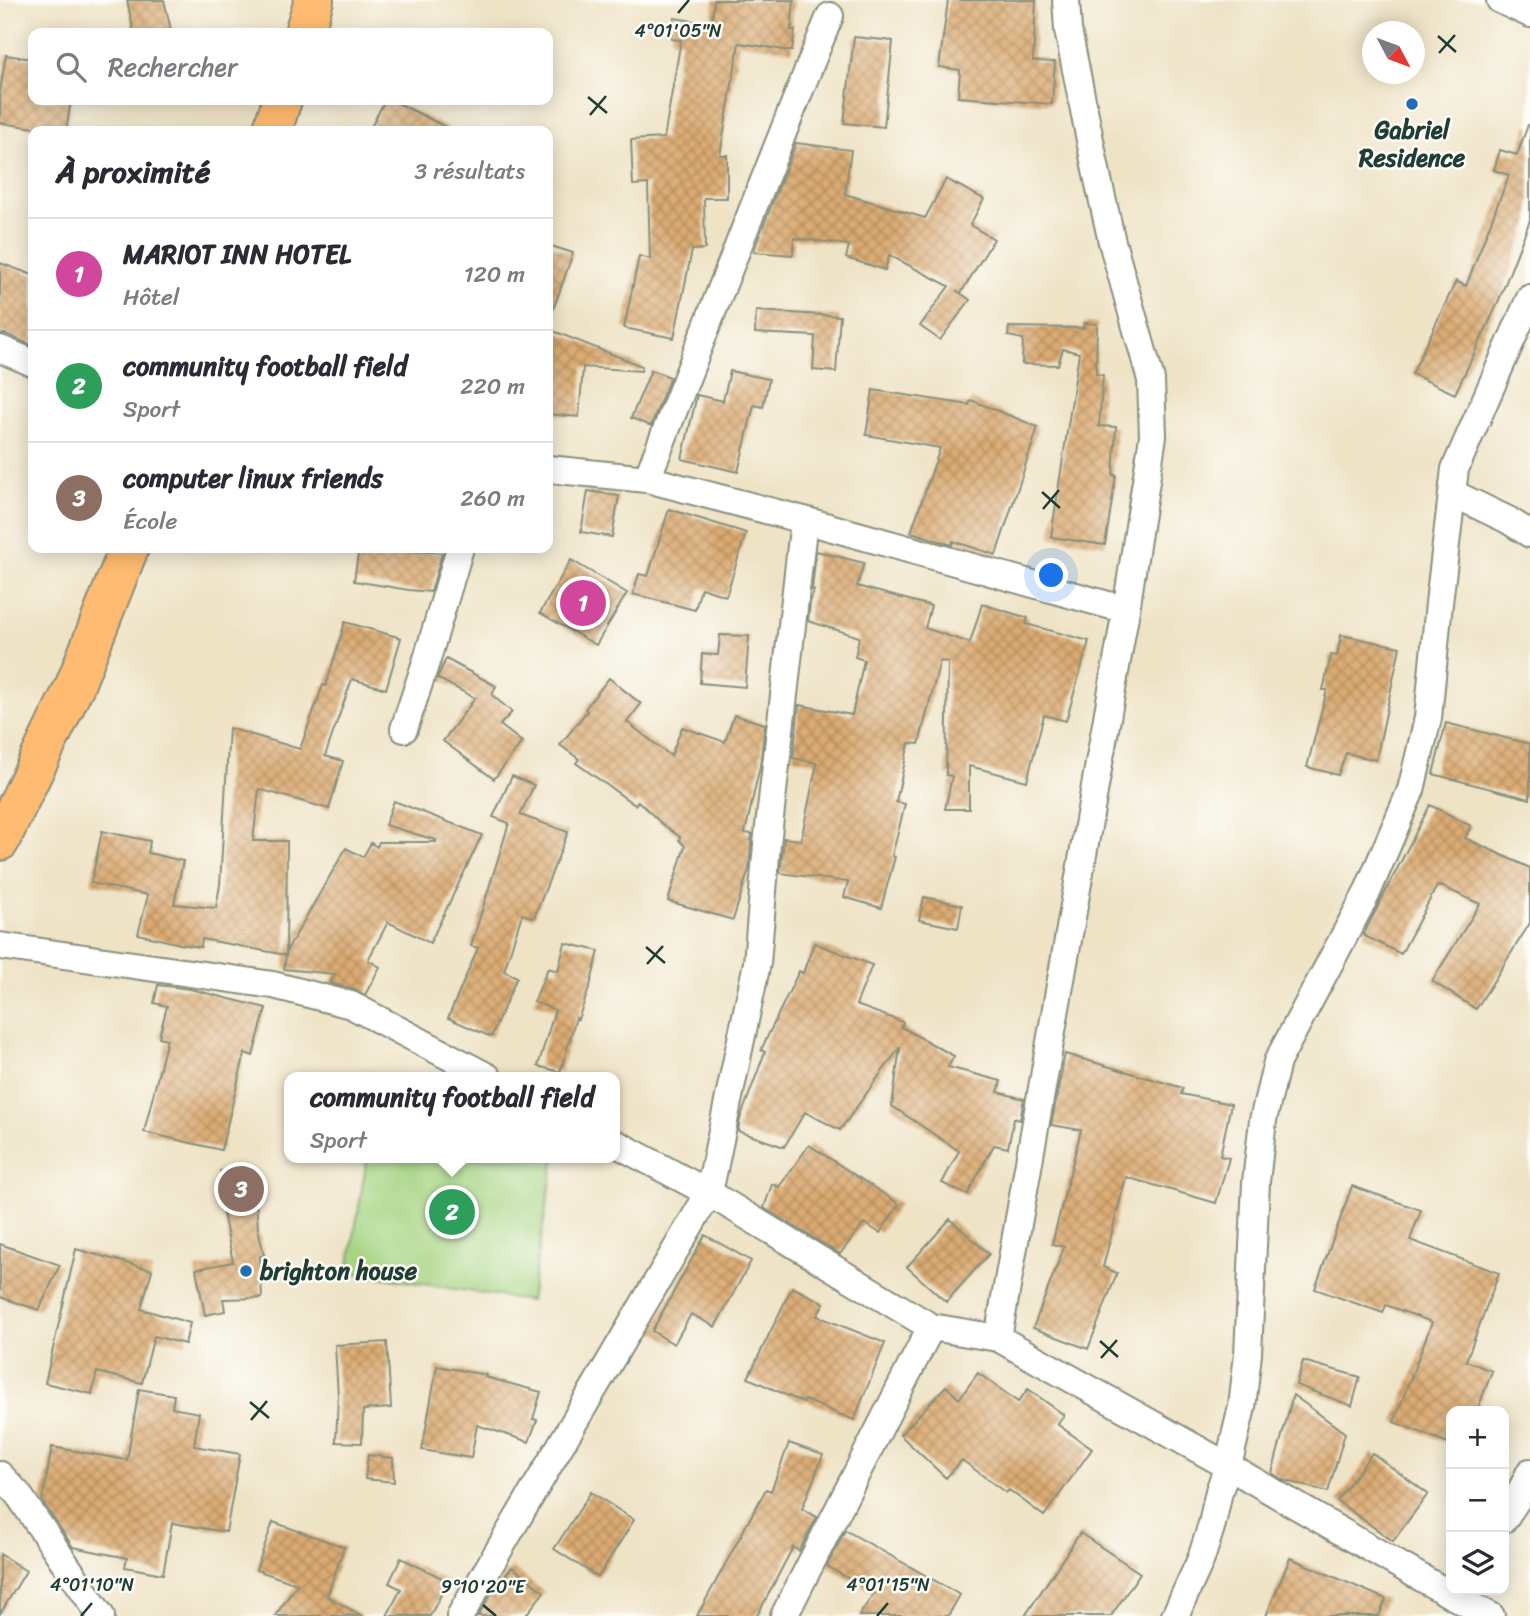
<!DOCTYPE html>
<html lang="fr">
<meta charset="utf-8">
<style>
:root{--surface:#fff;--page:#f7f7f7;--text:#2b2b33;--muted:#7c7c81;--line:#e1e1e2;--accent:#7c3aed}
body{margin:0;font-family:Sriracha,sans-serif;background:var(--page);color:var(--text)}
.controls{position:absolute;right:21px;bottom:21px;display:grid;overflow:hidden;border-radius:14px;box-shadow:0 4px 18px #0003}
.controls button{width:63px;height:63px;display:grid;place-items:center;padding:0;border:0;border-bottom:2px solid var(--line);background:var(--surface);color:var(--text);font:35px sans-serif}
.compass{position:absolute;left:1362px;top:21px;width:63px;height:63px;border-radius:50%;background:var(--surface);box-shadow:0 4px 18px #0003;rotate:131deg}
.you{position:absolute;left:1052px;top:576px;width:24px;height:24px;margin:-18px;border:5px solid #fff;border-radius:50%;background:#1a73e8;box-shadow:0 0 0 10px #1a73e833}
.badge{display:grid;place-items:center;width:46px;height:46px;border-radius:50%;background:var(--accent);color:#fff;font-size:23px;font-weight:700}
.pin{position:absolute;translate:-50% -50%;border:4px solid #fff;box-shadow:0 2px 7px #0006}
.popup{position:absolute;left:284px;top:1072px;width:336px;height:91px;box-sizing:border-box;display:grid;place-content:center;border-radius:14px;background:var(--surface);filter:drop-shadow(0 2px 5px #0005);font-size:23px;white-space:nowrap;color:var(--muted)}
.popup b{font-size:26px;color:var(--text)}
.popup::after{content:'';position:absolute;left:50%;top:100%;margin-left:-14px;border:14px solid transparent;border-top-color:var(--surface)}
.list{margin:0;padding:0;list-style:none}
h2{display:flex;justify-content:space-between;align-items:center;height:91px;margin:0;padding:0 28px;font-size:30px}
h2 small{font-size:23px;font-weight:400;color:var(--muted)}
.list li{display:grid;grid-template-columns:46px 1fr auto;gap:21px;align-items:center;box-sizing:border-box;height:112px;padding:0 28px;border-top:2px solid var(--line)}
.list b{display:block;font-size:26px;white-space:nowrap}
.list p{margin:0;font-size:23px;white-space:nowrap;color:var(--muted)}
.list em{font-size:23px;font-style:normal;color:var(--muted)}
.icon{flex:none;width:38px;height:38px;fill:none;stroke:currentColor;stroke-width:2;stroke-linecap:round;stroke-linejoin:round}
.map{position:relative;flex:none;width:1530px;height:1616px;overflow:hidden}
.search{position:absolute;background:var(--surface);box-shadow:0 4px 18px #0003;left:28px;top:28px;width:525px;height:77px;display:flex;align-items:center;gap:18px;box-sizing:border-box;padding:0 24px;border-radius:14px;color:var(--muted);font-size:26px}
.panel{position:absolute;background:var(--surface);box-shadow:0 4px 18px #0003;left:28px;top:126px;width:525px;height:427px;border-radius:14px}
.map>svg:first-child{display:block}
.pitch{fill:#a6d482;stroke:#62885b;stroke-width:2}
.building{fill:url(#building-cross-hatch)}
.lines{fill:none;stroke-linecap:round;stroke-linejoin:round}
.street-casing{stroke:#87907d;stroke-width:30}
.highway-casing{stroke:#87907d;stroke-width:42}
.street{stroke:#fff;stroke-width:26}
.highway{stroke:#febb71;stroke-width:38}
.ticks{fill:none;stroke:#1f3d34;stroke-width:2.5}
.poi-dot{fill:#1f6fb2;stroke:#fdfcf7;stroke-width:2.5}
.labels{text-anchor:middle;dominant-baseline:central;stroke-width:5;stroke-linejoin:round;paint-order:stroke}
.poi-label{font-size:24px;font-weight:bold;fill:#1f3d34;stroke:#fdfcf7}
.ticks-label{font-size:18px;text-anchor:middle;fill:#1f3d34;stroke:#fdfcf7;stroke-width:5;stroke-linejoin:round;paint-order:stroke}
</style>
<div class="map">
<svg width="1530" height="1616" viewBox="0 0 1530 1616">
<defs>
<pattern id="building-cross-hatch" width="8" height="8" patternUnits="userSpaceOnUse" patternTransform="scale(1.75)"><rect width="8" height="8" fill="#dcab72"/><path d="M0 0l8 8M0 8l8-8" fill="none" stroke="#b28c5e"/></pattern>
</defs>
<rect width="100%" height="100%" fill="#fdfcf7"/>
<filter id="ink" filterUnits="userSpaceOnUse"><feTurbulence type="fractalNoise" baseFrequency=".0143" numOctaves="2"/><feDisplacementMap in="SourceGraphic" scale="14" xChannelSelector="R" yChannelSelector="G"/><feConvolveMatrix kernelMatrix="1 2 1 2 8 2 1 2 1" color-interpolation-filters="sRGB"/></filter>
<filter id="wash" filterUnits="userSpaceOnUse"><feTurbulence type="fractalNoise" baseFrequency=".00686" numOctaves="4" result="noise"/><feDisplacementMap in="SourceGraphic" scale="28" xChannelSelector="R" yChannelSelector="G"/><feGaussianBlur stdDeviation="1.57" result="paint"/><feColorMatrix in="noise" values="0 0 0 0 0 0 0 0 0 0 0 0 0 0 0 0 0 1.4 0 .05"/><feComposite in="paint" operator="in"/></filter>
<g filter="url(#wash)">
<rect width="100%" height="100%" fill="#efe3c6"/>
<path class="pitch" d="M367 1158H555L530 1301 348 1272Z"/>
<g id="blocks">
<path class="building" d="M127 0H164L171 30 157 33H134Z
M714 0H794L791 30H795L792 51 739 43 720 155H727V198H704L705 249 692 250 674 338 624 328 639 256 650 259 648 184 633 185 631 140 664 138 681 40 671 39 674 18 712 24Z
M948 0H1036L1033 61 1055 62 1052 104 958 97 960 70 939 67Z
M854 37 893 41 884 127 844 123Z
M6 55 33 59V100H71L66 131H56L0 123V91Z
M385 100H392L454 131H369Z
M1528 125H1530V220L1497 305 1455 394 1412 374 1456 281 1466 286 1509 175 1494 170 1500 150 1517 155Z
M796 143 851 150 845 194 925 218 946 179 984 199 970 225 994 239 961 293 956 290 970 300 940 340 920 326 949 286 889 255 885 270 846 258 849 245 794 238 793 255 754 252 755 247Z
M548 245 573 253 551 316H548Z
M0 263 33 275V346L6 334H0Z
M756 311 840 316 836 372 813 370 815 336 755 333Z
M1084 323 1097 324 1096 374 1103 375 1099 426 1116 427 1113 475H1116L1105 545 1051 537 1079 353 1063 349 1058 365 1022 364 1023 339 1008 336 1009 327 1083 328Z
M548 329 642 366 641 371 583 367 579 417 548 414Z
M651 370 670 377 651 426 631 418Z
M730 371 769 379 763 407 754 405 738 472 682 459 697 395 723 401Z
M873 390 969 405 971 400 1038 427 996 555 953 541 952 545 911 532 940 448 866 435Z
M588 491 619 496 612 537 581 532Z
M669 509 746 533 726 596 701 588 695 610 633 594 639 574 648 576Z
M359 548H391V549L442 553 431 592 409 590 354 581Z
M816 551 864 563 857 586 931 606 925 628 970 643 982 604 1028 618 1026 624 1089 641 1066 721 1044 715 1027 781 969 766V809H945L952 776 946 775 948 662 940 661 919 744 909 743 896 802 905 804 892 856 895 857 881 908 844 897 848 882 780 873 784 838 801 840 817 763 793 758 799 705 852 715 864 660 855 657 859 637 808 621 810 603 814 590H812Z
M571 560 627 593 596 645 540 613Z
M345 622 401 638 386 689 352 679 325 756 343 761 329 809 259 789 253 841H287L286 955 287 950 346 848 363 857 371 843 377 847 379 842H436V840L385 825 394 801 482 835 430 943 388 922 368 960 380 967 365 995 355 990 330 983 335 974 284 969 286 955 202 939 201 947 180 944 138 934 148 895 91 883 102 831 150 841 148 853 183 861 174 904 216 908 220 885 229 728 300 749 323 685 326 686Z
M720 635 749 636 745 687 700 683 702 654 718 655Z
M1341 635 1400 647 1376 760 1346 753 1338 775 1307 767 1327 690H1323L1331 655 1337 656Z
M446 659 496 686 492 695 512 712 500 725 522 742 494 779 443 741 475 698 437 678Z
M609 678 641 704 627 722 671 756 682 727 725 742 734 715 765 724 760 766 745 833 752 834 749 869 733 920 668 901 685 846 679 840 680 837 661 823 638 801 635 805 576 763 579 759 560 745 587 711 585 709Z
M1446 723 1530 744V799L1433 774Z
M512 776 534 785 520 815 568 832 534 918 522 914 504 971 517 977 491 1037 448 1018 478 948 471 946 509 823 493 817Z
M1430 805 1471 826 1465 838 1530 868V923L1476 1009 1432 981 1480 904 1441 886 1440 887 1437 886 1401 954 1363 935Z
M924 897 962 905 958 928 919 920Z
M565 943 599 951 590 986 578 1019 576 1018 560 1072 538 1066 555 1010 534 1002 548 968 558 971Z
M814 943 872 965 856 1005 903 1022 901 1027 954 1056 948 1067 1001 1081 998 1092 1024 1099 1020 1120 1014 1118 1008 1148 994 1145 967 1195 942 1183 959 1151 892 1106 900 1047 840 1130 805 1112 784 1147 738 1131 740 1119 765 1052 761 1050 799 971 803 973Z
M158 985 190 989 266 1008 253 1056 245 1053 221 1150 144 1132 167 1039 159 1037 167 1006 154 1003Z
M1065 1054 1183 1088 1181 1094 1231 1104 1220 1156 1229 1158 1216 1203 1126 1177 1103 1267 1117 1273 1088 1349 1033 1328 1064 1247 1052 1244 1081 1130 1051 1125Z
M809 1145 899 1204 880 1233 864 1223 840 1254 764 1208 772 1184 779 1187Z
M254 1169 258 1229 264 1255 260 1256 262 1298 223 1299 225 1311 205 1315 196 1269 233 1262 222 1208 220 1171Z
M1352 1186 1421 1210 1410 1240 1499 1273 1466 1361 1492 1371 1477 1411H1451V1444L1394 1422 1432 1322 1386 1305 1383 1313 1315 1289Z
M950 1219 989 1254 946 1302 907 1267Z
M705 1235 751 1261 715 1327 691 1314 674 1344 652 1331Z
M0 1244 60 1265 39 1310 0 1297Z
M76 1249 152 1270 141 1309 190 1323 185 1344 154 1336 142 1383 97 1372 92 1394 45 1383Z
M792 1287 824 1303 817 1316 885 1343 854 1420 805 1400 804 1403 748 1378Z
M387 1342 391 1408 363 1410 362 1443 336 1442 338 1396 335 1345Z
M1303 1361 1360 1377 1352 1406 1296 1385Z
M437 1366 486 1375 485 1377 541 1392 533 1419 537 1420 529 1442 477 1425 471 1458 422 1450Z
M978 1373 1018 1402 1028 1389 1064 1415 1057 1424 1092 1449 1044 1516 1009 1490 1006 1493 962 1460 946 1478 900 1435 946 1386 959 1399Z
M139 1389 174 1395 172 1408 199 1413 194 1446 240 1454 226 1532 172 1523 163 1574 125 1567 127 1558 73 1547 42 1501 52 1447 127 1460Z
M1293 1395 1345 1433 1328 1492 1283 1480 1272 1473Z
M789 1443 823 1455 802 1509 817 1517 799 1551 793 1547 757 1616H697L766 1489 771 1491Z
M1372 1453 1428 1494 1393 1541 1337 1501Z
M368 1455 393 1458 394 1482 365 1479Z
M591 1492 634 1520 598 1577 554 1549Z
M273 1522 344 1547 327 1596 362 1616H275L297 1584 256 1570Z
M845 1530 960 1595 948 1616H859L874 1593 827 1566Z
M1080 1533 1140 1573 1111 1616H1025Z
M0 1554 26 1571 0 1614Z
M401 1558 448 1581 430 1616H387L401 1589 389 1583Z
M1290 1558 1386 1599 1379 1616H1266Z
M512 1567 544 1592 525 1616H478L495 1588Z"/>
</g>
</g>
<g filter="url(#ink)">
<use href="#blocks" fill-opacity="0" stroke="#87907d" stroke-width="2"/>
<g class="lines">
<defs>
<path id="street" d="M1066 0 1068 30 1097 175 1112 242 1151 380 1153 436 1126 610
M1500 0 1530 14
M0 349 33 363
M548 469 647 479 804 520 1126 610 998 1338
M647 479C708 324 767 169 830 16
M1452 493 1508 520 1530 534
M404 729 427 659 460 548
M0 946 273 985 351 1005 488 1077
M615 1143 709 1193 931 1327 998 1338 1228 1466 1451 1595 1491 1616
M0 1475 18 1494 101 1616
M1504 1519 1516 1501 1530 1472
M460 1616 709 1193 757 963 767 844 804 520
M784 1616 931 1327
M1175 1616 1201 1559 1212 1524 1219 1491 1228 1466 1242 1407 1248 1354 1256 1182 1263 1120 1277 1062 1366 895 1411 790 1428 718 1439 603 1455 469 1530 298"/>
<path id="highway" d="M304 33 314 0
M272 131 282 100
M0 841 75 685 129 548"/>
</defs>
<use href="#street" class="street-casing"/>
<use href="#highway" class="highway-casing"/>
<use href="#street" class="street"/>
<use href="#highway" class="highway"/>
</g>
</g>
<path class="ticks" d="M678 13 689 0M1438 36 1456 52M1439 53 1455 35M588 97 607 113M590 115 606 96M1042 492 1060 508M1043 509 1059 490M646 947 665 963M647 964 663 946M1100 1341 1118 1357M1101 1358 1117 1340M250 1402 269 1418M251 1420 267 1401M483 1605 496 1616M81 1616 92 1603M877 1616 888 1603"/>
<g class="poi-dot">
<circle cx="1412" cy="104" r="7"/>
<circle cx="246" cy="1271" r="7"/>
</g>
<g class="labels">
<g class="poi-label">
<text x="1412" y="130">Gabriel<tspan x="1412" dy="28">Residence</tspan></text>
<text x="260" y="1271" text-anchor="start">brighton house</text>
</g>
</g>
<g class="ticks-label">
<text x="678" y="37">4°01'05"N</text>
<text x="92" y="1591">4°01'10"N</text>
<text x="888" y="1591">4°01'15"N</text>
<text x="483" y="1593">9°10'20"E</text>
</g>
</svg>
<div class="controls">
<button>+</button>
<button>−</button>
<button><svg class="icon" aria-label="layers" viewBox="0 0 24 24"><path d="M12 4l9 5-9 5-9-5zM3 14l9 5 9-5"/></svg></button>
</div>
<svg class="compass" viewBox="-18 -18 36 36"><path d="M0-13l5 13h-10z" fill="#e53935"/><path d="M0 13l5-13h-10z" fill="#7c7c81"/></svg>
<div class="you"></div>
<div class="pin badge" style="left:583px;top:603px;background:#d1479c">1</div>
<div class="pin badge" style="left:452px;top:1212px;background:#2e9e5b">2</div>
<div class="popup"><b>community football field</b>Sport</div>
<div class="pin badge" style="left:241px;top:1189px;background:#8d6e63">3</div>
<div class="search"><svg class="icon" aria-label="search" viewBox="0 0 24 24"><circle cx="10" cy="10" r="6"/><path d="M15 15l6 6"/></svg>Rechercher</div>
<section class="panel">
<h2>À proximité<small>3 résultats</small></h2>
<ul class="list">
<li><span class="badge" style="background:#d1479c">1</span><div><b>MARIOT INN HOTEL</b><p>Hôtel</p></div><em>120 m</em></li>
<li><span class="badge" style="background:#2e9e5b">2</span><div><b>community football field</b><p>Sport</p></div><em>220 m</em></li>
<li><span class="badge" style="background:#8d6e63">3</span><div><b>computer linux friends</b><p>École</p></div><em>260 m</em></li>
</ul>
</section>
</div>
